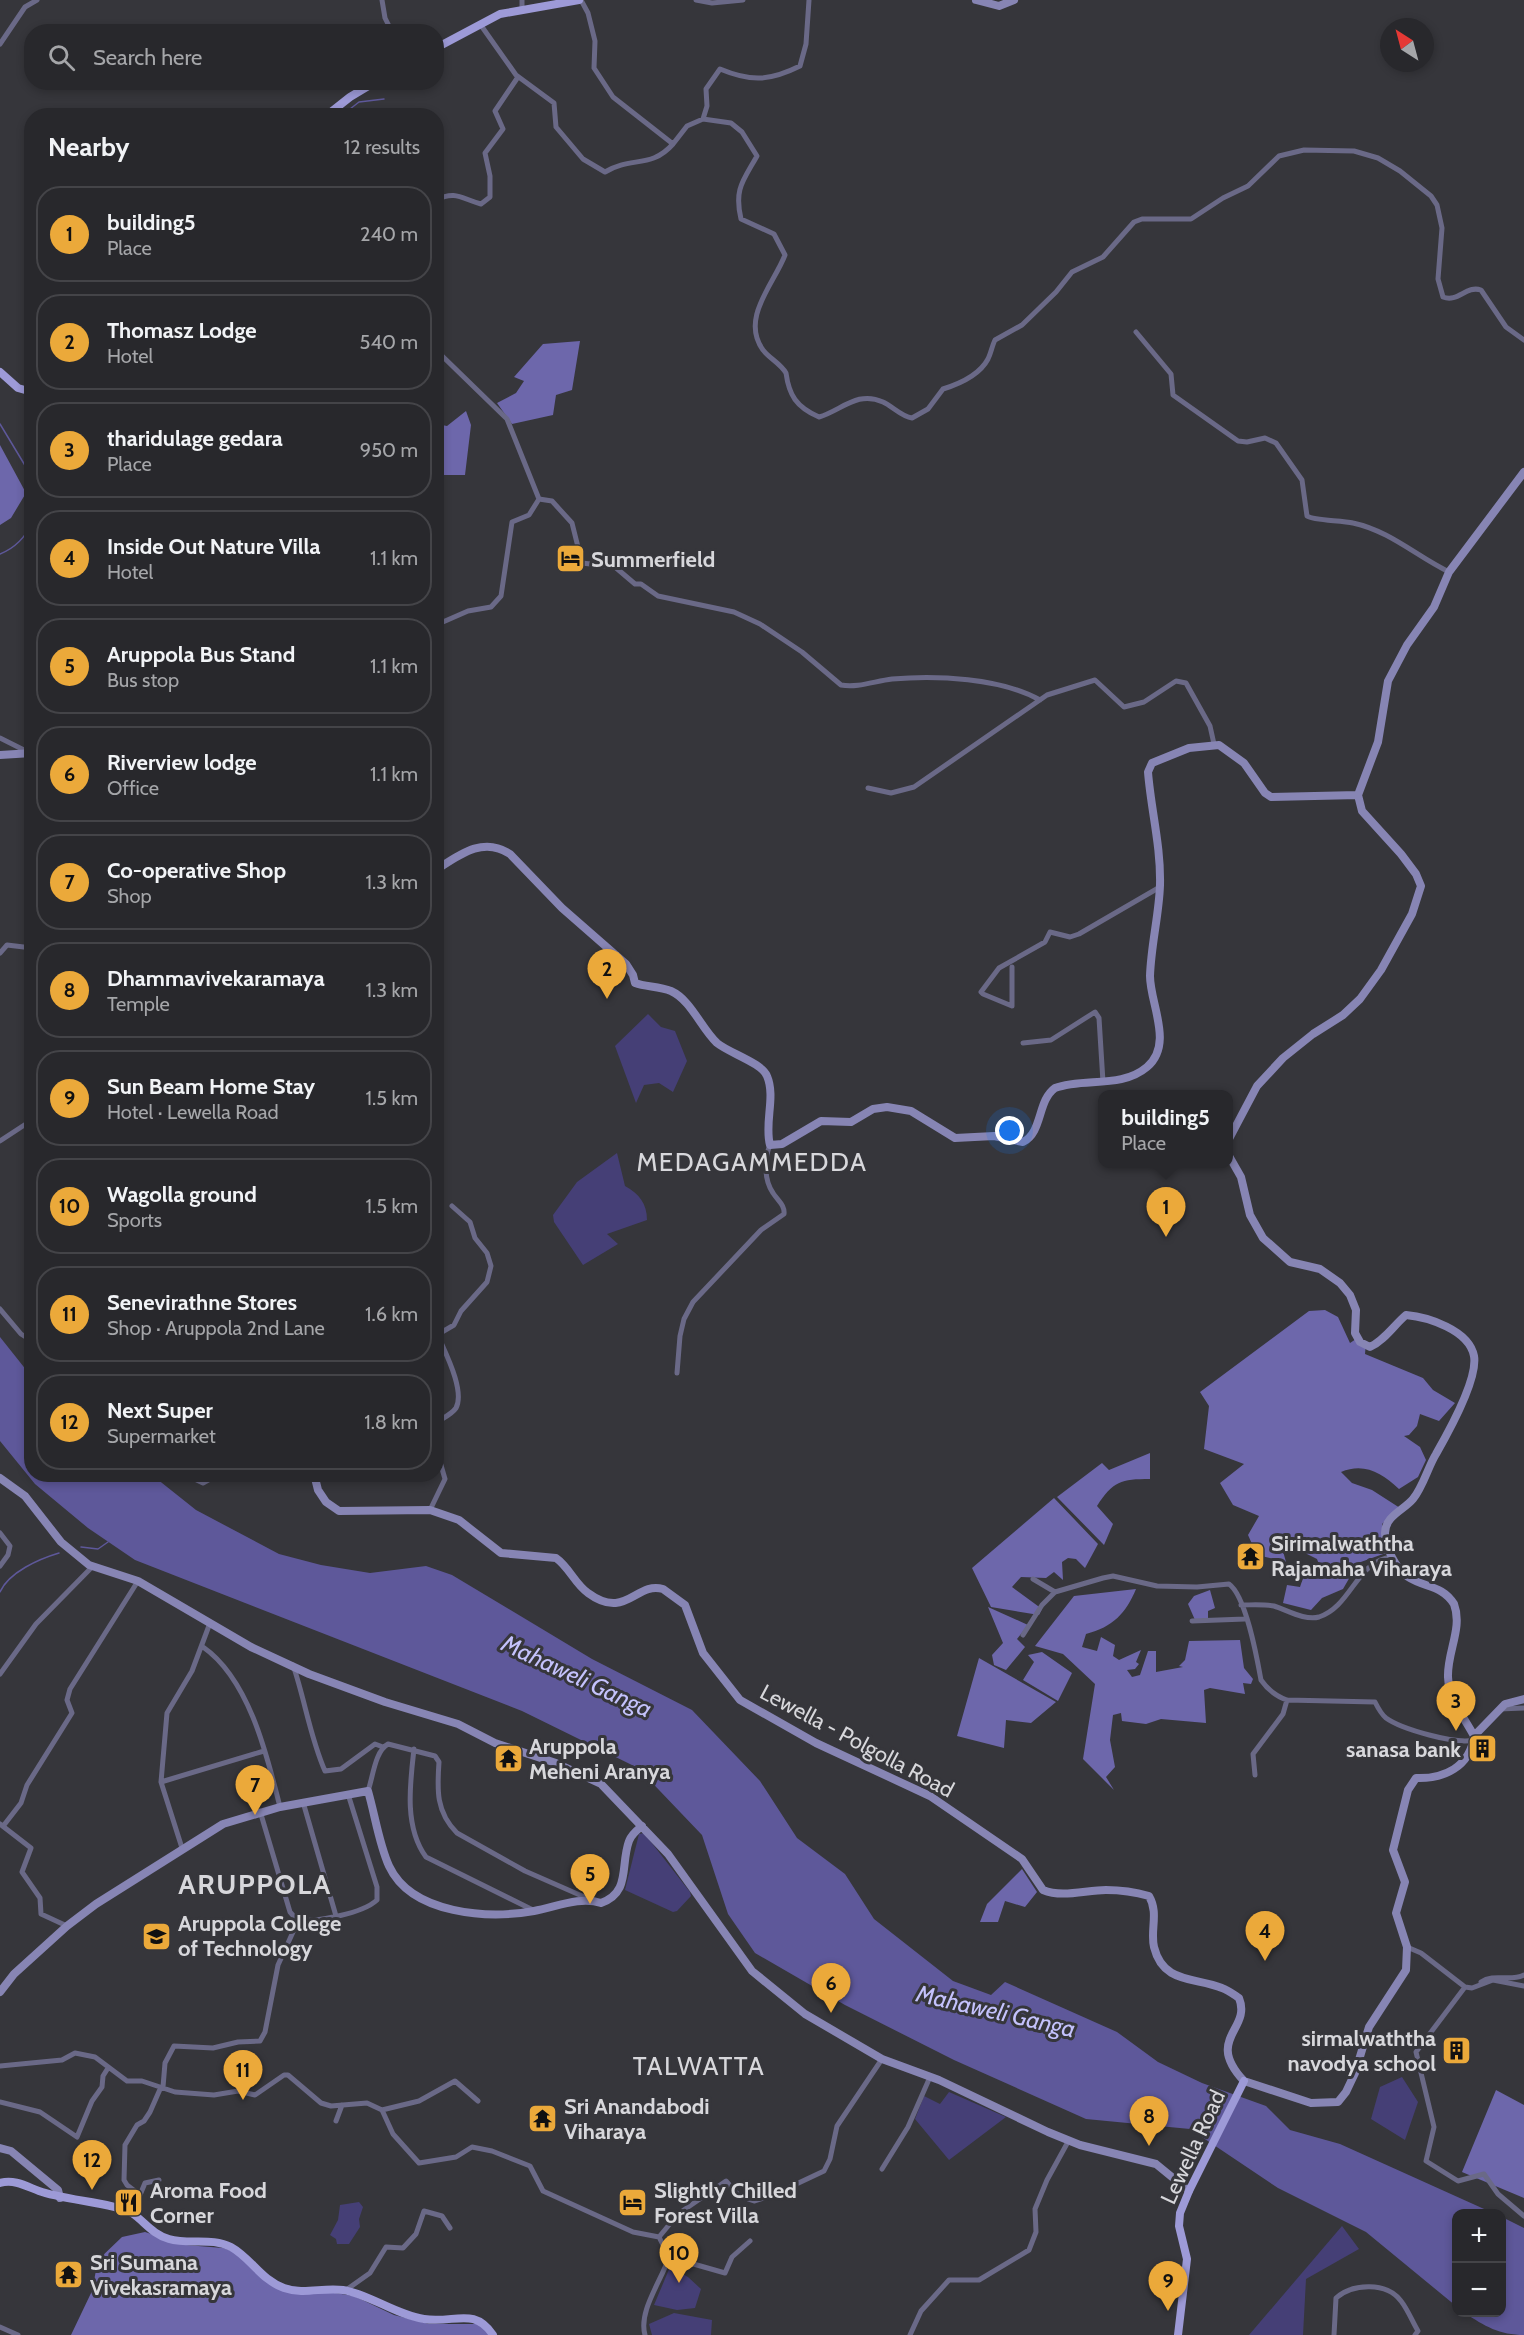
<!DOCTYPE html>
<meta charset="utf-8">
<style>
:root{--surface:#28282c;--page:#343438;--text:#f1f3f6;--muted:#a5a6a9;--line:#444448;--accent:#eba93a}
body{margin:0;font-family:Cabin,sans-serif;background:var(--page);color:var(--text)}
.controls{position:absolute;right:18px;bottom:18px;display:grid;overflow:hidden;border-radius:12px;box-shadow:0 3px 9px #0003}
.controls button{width:54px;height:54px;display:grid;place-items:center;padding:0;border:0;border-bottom:2px solid var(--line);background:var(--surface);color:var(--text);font:30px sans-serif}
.compass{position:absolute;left:1380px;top:18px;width:54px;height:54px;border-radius:50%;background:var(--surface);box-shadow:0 3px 9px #0003;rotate:324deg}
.you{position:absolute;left:1010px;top:1131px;width:21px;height:21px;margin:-15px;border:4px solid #fff;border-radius:50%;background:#1a73e8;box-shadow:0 0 0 9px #1a73e833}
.badge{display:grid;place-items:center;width:39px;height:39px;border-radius:50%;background:var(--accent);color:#111;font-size:20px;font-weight:700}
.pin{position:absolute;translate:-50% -50px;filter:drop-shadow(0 2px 3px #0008)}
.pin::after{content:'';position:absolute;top:32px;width:21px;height:18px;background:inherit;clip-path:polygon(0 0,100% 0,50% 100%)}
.popup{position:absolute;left:1098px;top:1090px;width:135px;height:78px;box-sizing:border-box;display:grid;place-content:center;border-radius:12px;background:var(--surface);filter:drop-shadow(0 2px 4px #0005);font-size:20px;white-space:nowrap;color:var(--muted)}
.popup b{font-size:22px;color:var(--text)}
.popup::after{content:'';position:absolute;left:50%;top:100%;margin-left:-12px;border:12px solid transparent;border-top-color:var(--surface)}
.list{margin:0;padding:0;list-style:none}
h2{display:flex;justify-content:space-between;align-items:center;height:78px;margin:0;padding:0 24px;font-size:26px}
h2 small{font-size:20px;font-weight:400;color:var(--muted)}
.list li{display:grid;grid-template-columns:39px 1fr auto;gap:18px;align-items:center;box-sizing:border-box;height:96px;margin:0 12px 12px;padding:0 12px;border:2px solid var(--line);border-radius:24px}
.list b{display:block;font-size:22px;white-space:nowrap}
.list p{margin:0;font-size:20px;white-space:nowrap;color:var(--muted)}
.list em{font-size:20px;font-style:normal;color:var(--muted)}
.icon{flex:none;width:33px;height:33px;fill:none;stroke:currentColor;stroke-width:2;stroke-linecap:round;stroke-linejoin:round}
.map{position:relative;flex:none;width:1524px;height:2335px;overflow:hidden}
.search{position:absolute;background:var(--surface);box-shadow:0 3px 9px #0003;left:24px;top:24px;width:420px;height:66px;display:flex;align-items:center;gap:15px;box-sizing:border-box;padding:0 21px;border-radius:24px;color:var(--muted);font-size:22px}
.panel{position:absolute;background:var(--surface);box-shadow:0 3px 9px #0003;left:24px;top:108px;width:420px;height:1374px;border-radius:24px}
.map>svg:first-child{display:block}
.green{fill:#453f76}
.forest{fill:#6d67ab}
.water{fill:#5e589a}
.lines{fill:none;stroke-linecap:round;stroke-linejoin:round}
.stream{stroke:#5e589a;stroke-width:1.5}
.street{stroke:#6a6987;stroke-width:5}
.secondary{stroke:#8785b4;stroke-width:8}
.primary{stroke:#9d9ad7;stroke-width:8}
.labels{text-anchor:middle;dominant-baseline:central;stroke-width:6;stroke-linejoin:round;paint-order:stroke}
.poi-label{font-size:22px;font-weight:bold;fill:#d7d7db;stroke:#36363b;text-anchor:start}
.street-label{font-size:22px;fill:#d7d7db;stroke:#36363b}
.water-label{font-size:24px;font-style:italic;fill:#c4c2fc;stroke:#36363b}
.quarter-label{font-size:26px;letter-spacing:1.5px;fill:#d7d7db;stroke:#36363b}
.district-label{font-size:28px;font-weight:bold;letter-spacing:1.5px;fill:#d7d7db;stroke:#36363b}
</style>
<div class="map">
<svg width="1524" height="2335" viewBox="0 0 1524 2335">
<rect width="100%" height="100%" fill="#36363b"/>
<path class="green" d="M648 1014 661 1027 675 1031 687 1061 673 1092 659 1083 644 1085 636 1103 615 1046Z
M617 1153 625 1186C639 1194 647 1203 647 1220L607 1234 618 1244 583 1265 554 1222 553 1215 577 1182Z
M644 1833 690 1892 691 1896 677 1911 673 1912 625 1890 639 1834Z
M1402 2077 1418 2102 1405 2140 1371 2119 1380 2087Z
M949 2092 1006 2117 949 2160 915 2119 924 2096 940 2104Z
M359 2202 363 2207 359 2219 360 2227 349 2244H337L336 2239 330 2235 338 2220 340 2205Z
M1342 2226 1359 2249 1306 2279 1303 2335H1249Z
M670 2267 688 2277 701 2289 695 2308 677 2310 654 2305Z
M674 2313 712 2320 711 2335H652L649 2324Z"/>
<path class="forest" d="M580 341 572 390 556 395 553 415 512 424 497 403 516 393 524 381 514 377 543 344Z
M466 411 471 425 465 475H437V467L444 462 437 453V424L447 426Z
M0 445 26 493 11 518 0 525Z
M1325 1310 1338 1317 1350 1343 1359 1337 1366 1342 1365 1354 1423 1378 1433 1390 1455 1403 1439 1421 1420 1414 1417 1426 1409 1435 1404 1436 1420 1447 1426 1460 1418 1477 1399 1489C1382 1473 1364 1462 1341 1472L1352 1483 1372 1490 1400 1508 1382 1524 1386 1553 1358 1563 1343 1589 1322 1598 1311 1610 1283 1603 1287 1585 1300 1587 1303 1578 1298 1574 1302 1569 1318 1573 1320 1567 1317 1559 1295 1548 1293 1537 1281 1544 1286 1562 1257 1555 1248 1535 1259 1516 1233 1505 1220 1483 1244 1464 1204 1449 1209 1406 1200 1392 1309 1311Z
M1150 1453V1479C1121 1479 1113 1481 1097 1506L1113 1524 1104 1545 1057 1497 1102 1463 1109 1470Z
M1054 1498 1098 1544 1085 1568 1076 1559 1068 1558 1062 1562 1063 1580 1054 1572 1046 1578 1021 1577 1012 1587 1042 1609 1039 1615 991 1607 972 1568Z
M1136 1589C1126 1613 1113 1627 1086 1634L1082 1647 1097 1651 1101 1637 1115 1645 1113 1656 1119 1660 1141 1650 1136 1662 1139 1664 1135 1669 1127 1670 1132 1677 1140 1675 1148 1651H1156V1672L1183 1667 1179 1666 1185 1660 1189 1641 1240 1640 1244 1668 1253 1679 1251 1684 1243 1683 1245 1694 1210 1688 1204 1690 1206 1723 1161 1719 1146 1724 1122 1721 1121 1713 1113 1715 1110 1740 1115 1767 1106 1777 1114 1790 1083 1759 1095 1684 1063 1654 1035 1646 1074 1596Z
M1210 1590 1215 1608 1208 1611V1618L1195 1620 1188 1604 1194 1596Z
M988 1607 1028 1625 1017 1639 1025 1647 1006 1670 994 1665 992 1655 1003 1643Z
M1042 1652 1072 1673 1058 1701 1023 1680 1034 1662 1028 1655Z
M979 1658 1056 1702 1031 1723 1006 1720 1004 1748 957 1736Z
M1022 1869 1037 1892 1025 1907 1005 1901 998 1922H980L987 1904Z
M1496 2090 1524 2105V2198L1462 2172Z
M145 2232 186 2245 223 2248 241 2254 272 2283 354 2296 394 2315 429 2324H480L490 2335H71L92 2291 98 2260 122 2237Z"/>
<path class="water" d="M0 1337 31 1376 32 1474 152 1475 196 1510 279 1554 321 1565 370 1573 426 1566 452 1575 592 1659 692 1710 760 1781 797 1838 845 1874 874 1919 953 1981 991 1995 1005 1982 1117 2032 1158 2062 1202 2083 1266 2106 1290 2130 1340 2144 1493 2213 1456 2214V2306L1366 2232 1278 2188 1190 2129 1086 2119 954 2060 845 2005 755 1953 728 1914 702 1835 638 1768 522 1711 135 1560 88 1528 35 1484 0 1441Z
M1502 2217 1524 2228V2335C1500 2335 1484 2326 1465 2313L1502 2312Z"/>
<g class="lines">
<path class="stream" d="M341 116 359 102 384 99
M0 424 32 477
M0 554C15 548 25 538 32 523
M81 1547 98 1549 108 1542
M0 1592C9 1572 39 1559 59 1553"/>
<path class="street" d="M382 0 385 18 392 32
M581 0 588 13 595 41 594 68 613 97 673 144 687 126 703 119 731 123 742 132 757 156C743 181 734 189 741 219L774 234 785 255C774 284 740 318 763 350 770 359 780 363 786 373 789 395 796 407 819 417 841 411 857 390 883 402 892 406 902 417 912 418L928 409 943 389C959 384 979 376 988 359 991 353 992 346 995 340L1022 325 1056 292 1072 272 1103 257 1134 222 1142 219H1191L1223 198 1248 186 1279 156 1304 150 1354 151 1378 158 1400 171 1431 196 1437 205 1442 228 1438 279 1443 297C1458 303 1466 285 1481 290L1506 327 1524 340
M696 0 712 3 743 0
M522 8V0
M480 24 516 75 554 103 556 127 583 159 605 172C631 156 651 169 673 144
M0 44 25 7 37 0
M703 119 707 106 706 89 720 69C751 82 770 81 800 66L806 44 809 0
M436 200C456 190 462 199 481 204L490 197V176L485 153 503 129 495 111 518 77
M1136 332 1171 374 1173 395 1238 441 1247 442 1265 438 1276 443 1302 480 1307 516C1314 521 1342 520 1353 523 1390 531 1416 556 1449 572
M436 350 507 419 539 499 552 501 572 523 582 563 615 567 635 584H641L658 596 734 612 760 624 802 652 841 685C858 688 875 681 892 679 936 675 1001 678 1040 700
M28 392 32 405
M436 625 468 611 491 607 501 596 512 522 529 515 539 499
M0 738 28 752
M868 788 891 793 914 787 1047 695 1095 680 1124 707 1144 702 1176 681 1186 683 1210 726 1214 744
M0 953 7 945 32 948
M1012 967V1006L983 994 981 992 999 968 1045 942 1050 932 1070 937 1079 934 1160 887
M1023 1043 1051 1040 1095 1012 1099 1018 1103 1082
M436 1102H438
M0 1141 32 1120
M0 1309 21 1334 32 1341
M677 1373 680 1336 684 1319 693 1302 761 1230 784 1214C785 1205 778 1201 773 1193 764 1180 764 1159 770 1145
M436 1423C443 1418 452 1414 456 1408 465 1391 446 1354 439 1338L442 1332 454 1325 461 1311 487 1282 491 1266 487 1253 475 1238 470 1222 452 1206
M184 1474 203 1483 219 1474
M430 1510 445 1479 436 1448
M0 1533 10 1546 8 1555 0 1566
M1033 1579 1055 1592
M1241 1605C1252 1605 1263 1604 1274 1606 1287 1610 1305 1621 1319 1617 1352 1606 1356 1561 1392 1557
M1192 1621 1245 1619
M1023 1635 1042 1605 1055 1592 1103 1578 1113 1576 1157 1586 1197 1587 1229 1584C1246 1596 1257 1658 1261 1680 1268 1690 1275 1696 1287 1700L1375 1702C1378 1708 1381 1714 1386 1718 1401 1729 1457 1745 1474 1740
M203 1647C249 1679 267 1755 280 1807
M293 1665C305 1700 310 1737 325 1771L341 1769 375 1744 383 1747
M0 1674 36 1624 93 1566
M1499 1709 1524 1708
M414 1749C410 1784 404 1827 426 1857L533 1910
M1255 1775 1253 1754 1283 1714 1287 1700
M161 1782 264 1751
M368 1791C373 1777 375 1751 388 1744L435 1756 439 1762C437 1790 436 1812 457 1833L525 1871 589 1899
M303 1802 336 1916
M260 1811 290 1912 298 1921C318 1921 362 1914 377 1900V1887L348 1794
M0 1824 31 1848 22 1872 40 1898 41 1914 67 1926
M4 1825 21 1803 27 1785 72 1713 67 1700 70 1689 138 1581
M182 1848 161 1782 167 1713 192 1671 210 1623
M1407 1947 1421 1953 1465 1987 1472 1988 1493 1980 1524 1986
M1481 1982C1494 1973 1510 1982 1524 1975
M1465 1987 1416 2052 1434 2127 1426 2161 1458 2181 1484 2174 1498 2194 1524 2216
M0 2066 62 2060 75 2053 95 2057 127 2081H142L175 2092 214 2095 238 2091 255 2095 284 2075H288L321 2103 331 2106 367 2103 382 2110 419 2101 455 2081 478 2101
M163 2087 165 2063 174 2046 213 2048 238 2042 260 2041 265 2032 278 1965 298 1921
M0 2102 40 2112 77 2137 92 2101 102 2087 103 2076 108 2068
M382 2110 393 2134 419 2163 456 2157 472 2147 492 2151 530 2166 543 2191 633 2232 659 2237
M336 2121 342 2105
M882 2169 908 2127 930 2077
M140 2195 145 2183 159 2180
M131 2213 140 2195 127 2185 124 2180 125 2145 137 2125 144 2121 150 2112 161 2087
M669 2257 725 2273 732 2257 750 2241
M346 2290 370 2273 386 2247 403 2248 416 2234 424 2211 442 2216 450 2228
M0 2327 18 2335
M645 2335C638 2311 662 2280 669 2257L659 2237 678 2214 726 2181 739 2196 754 2201 773 2195 824 2171 830 2159 837 2126 882 2059
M910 2335 921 2311 949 2280H979L1029 2250 1036 2232 1035 2209 1047 2180 1069 2140
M1334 2335 1336 2298C1353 2283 1387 2282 1401 2301 1408 2310 1412 2321 1418 2331L1415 2335"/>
<path class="secondary" d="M976 0 999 6 1014 0
M0 755 32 753
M32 833 29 845 32 852
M436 870C459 855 483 836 510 854L562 908 626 964 633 975 635 983C646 987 659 986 671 991 691 1000 701 1028 717 1043 729 1053 762 1063 767 1076 776 1097 764 1123 770 1145L782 1144 821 1121 851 1122 873 1109 887 1107 911 1111 955 1138 994 1136 1023 1142C1043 1132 1037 1101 1055 1088 1084 1077 1121 1089 1147 1067 1174 1044 1150 1004 1150 976 1151 945 1159 915 1160 885 1161 846 1151 810 1148 772L1152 763 1189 748 1219 745 1244 763 1265 793 1271 797 1358 795
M1229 1139 1257 1086 1283 1058 1313 1034 1343 1015 1360 999 1381 970 1412 914 1421 886 1416 874 1401 854 1362 811 1358 795 1378 742 1388 681 1407 645 1434 607 1449 572 1524 472
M314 1474 318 1490 326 1502 339 1511 430 1510 459 1520 501 1553 556 1558C569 1567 575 1584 588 1593 626 1621 636 1581 663 1589L685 1605 703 1653 740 1700 816 1743 930 1796 1022 1859 1043 1890C1062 1898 1086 1890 1106 1890 1121 1890 1135 1892 1149 1896 1159 1913 1150 1930 1154 1947 1163 1984 1195 1977 1222 1988 1228 1990 1233 1994 1239 1998 1252 2030 1204 2038 1244 2081L1311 2103 1338 2102 1346 2092 1355 2073 1369 2027 1406 1970 1407 1947 1396 1913 1405 1882 1393 1850 1408 1790 1416 1778C1444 1779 1470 1767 1474 1736 1464 1717 1449 1700 1448 1677 1447 1652 1463 1628 1454 1604 1442 1585 1425 1588 1408 1577 1396 1569 1385 1547 1385 1533 1385 1516 1404 1510 1413 1499 1423 1487 1428 1467 1436 1454 1448 1433 1478 1379 1474 1356 1469 1330 1428 1317 1406 1315 1394 1325 1385 1340 1370 1347L1360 1342 1355 1333 1356 1310 1350 1295 1340 1283 1320 1269 1290 1262 1263 1238 1250 1215 1241 1177 1229 1156
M0 1478 25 1496 61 1542 89 1565 138 1581 251 1647 309 1674 385 1702 458 1724 495 1743 556 1763 601 1784 668 1854 752 1971 805 2014 882 2059 939 2080 1048 2132 1080 2145 1156 2164 1189 2191
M1474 1736 1505 1704 1524 1699
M0 1992 14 1974 67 1926 96 1904 223 1824 280 1807 368 1791C375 1815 379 1844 389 1866 412 1915 489 1919 534 1911 556 1907 580 1896 601 1903 631 1892 620 1866 629 1841 631 1835 637 1830 642 1826
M0 2148 11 2151 58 2190 60 2198"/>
<path class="primary" d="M436 48 500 14 579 0
M326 116 350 97 375 82
M0 372 18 388 32 392
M0 2183C14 2179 26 2186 39 2191 63 2200 115 2203 132 2213 145 2222 152 2234 169 2239 189 2245 212 2237 231 2247 251 2258 261 2280 284 2288 304 2295 323 2287 343 2290 369 2294 396 2315 424 2319 454 2324 474 2306 493 2335
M1178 2335 1187 2259 1179 2226 1180 2213 1189 2191 1244 2081"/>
</g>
<defs>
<symbol id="hotel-square" viewBox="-11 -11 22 22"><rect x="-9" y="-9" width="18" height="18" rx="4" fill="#eba93a" stroke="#36363b"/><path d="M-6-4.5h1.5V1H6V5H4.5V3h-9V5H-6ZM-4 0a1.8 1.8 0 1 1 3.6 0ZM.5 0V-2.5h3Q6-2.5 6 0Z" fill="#111"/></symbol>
<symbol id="temple-square" viewBox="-11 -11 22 22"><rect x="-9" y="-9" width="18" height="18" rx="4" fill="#eba93a" stroke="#36363b"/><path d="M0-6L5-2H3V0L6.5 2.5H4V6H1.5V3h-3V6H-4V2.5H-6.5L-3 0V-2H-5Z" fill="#111"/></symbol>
<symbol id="building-square" viewBox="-11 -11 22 22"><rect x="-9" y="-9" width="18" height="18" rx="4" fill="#eba93a" stroke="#36363b"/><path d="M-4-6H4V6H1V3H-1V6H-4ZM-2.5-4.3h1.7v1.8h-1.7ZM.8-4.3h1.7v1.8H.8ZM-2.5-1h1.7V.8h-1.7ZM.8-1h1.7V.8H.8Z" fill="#111"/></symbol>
<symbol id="university-square" viewBox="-11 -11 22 22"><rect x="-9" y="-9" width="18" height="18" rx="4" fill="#eba93a" stroke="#36363b"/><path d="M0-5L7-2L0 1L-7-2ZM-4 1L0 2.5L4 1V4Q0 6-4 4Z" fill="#111"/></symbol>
<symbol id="restaurant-square" viewBox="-11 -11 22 22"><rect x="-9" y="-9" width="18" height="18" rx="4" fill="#eba93a" stroke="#36363b"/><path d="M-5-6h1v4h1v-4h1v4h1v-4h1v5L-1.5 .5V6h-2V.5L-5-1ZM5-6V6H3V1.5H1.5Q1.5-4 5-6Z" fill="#111"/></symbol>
</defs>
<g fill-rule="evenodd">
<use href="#hotel-square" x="554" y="542" width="33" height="33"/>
<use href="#temple-square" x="1234" y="1540" width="33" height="33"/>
<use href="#building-square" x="1466" y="1732" width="33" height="33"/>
<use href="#temple-square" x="492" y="1742" width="33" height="33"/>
<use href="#university-square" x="140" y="1920" width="33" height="33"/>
<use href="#building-square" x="1440" y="2034" width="33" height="33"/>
<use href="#temple-square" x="526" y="2102" width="33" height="33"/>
<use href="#restaurant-square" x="112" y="2186" width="33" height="33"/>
<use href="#hotel-square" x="616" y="2186" width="33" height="33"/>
<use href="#temple-square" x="52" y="2258" width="33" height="33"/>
</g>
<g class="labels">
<g class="poi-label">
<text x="591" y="559">Summerfield</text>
<text x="1271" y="1543">Sirimalwaththa<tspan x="1271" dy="25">Rajamaha Viharaya</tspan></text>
<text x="529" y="1746">Aruppola<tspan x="529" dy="25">Meheni Aranya</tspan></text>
<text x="1461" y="1749" text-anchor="end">sanasa bank</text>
<text x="178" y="1923">Aruppola College<tspan x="178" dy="25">of Technology</tspan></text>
<text x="1436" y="2038" text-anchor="end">sirmalwaththa<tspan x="1436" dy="25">navodya school</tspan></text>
<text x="564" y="2106">Sri Anandabodi<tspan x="564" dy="25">Viharaya</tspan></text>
<text x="150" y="2190">Aroma Food<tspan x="150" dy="25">Corner</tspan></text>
<text x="654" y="2190">Slightly Chilled<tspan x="654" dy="25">Forest Villa</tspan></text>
<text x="90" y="2262">Sri Sumana<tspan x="90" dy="25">Vivekasramaya</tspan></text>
</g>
<g class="street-label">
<text transform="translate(857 1741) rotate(28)">Lewella - Polgolla Road</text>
<text transform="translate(1193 2147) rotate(-65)">Lewella Road</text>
</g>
<g class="water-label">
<text transform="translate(577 1676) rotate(25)">Mahaweli Ganga</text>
<text transform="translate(996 2011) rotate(13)">Mahaweli Ganga</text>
</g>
<g class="quarter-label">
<text x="752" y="1162">MEDAGAMMEDDA</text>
<text x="699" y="2066">TALWATTA</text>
</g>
<g class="district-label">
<text x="255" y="1884">ARUPPOLA</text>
</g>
</g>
</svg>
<div class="controls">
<button>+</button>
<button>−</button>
</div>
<svg class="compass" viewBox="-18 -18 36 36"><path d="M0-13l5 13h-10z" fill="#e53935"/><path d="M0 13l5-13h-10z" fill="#a5a6a9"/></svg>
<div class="you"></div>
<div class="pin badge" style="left:1166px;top:1237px">1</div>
<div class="popup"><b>building5</b>Place</div>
<div class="pin badge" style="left:607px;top:999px">2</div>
<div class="pin badge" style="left:1456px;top:1731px">3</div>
<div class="pin badge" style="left:1265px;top:1961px">4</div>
<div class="pin badge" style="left:590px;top:1904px">5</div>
<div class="pin badge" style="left:831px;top:2013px">6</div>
<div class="pin badge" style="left:255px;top:1815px">7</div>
<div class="pin badge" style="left:1149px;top:2146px">8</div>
<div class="pin badge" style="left:1168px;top:2311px">9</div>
<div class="pin badge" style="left:679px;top:2283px">10</div>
<div class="pin badge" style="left:243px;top:2100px">11</div>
<div class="pin badge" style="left:92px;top:2190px">12</div>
<div class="search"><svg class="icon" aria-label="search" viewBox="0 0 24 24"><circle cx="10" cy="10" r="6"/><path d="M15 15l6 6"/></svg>Search here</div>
<section class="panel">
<h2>Nearby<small>12 results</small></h2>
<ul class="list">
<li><span class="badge">1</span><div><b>building5</b><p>Place</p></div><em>240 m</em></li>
<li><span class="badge">2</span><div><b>Thomasz Lodge</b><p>Hotel</p></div><em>540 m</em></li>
<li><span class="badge">3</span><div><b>tharidulage gedara</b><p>Place</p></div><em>950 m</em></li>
<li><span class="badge">4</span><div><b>Inside Out Nature Villa</b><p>Hotel</p></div><em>1.1 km</em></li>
<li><span class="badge">5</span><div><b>Aruppola Bus Stand</b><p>Bus stop</p></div><em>1.1 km</em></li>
<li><span class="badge">6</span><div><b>Riverview lodge</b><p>Office</p></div><em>1.1 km</em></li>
<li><span class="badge">7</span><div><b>Co-operative Shop</b><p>Shop</p></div><em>1.3 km</em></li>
<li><span class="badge">8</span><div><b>Dhammavivekaramaya</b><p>Temple</p></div><em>1.3 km</em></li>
<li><span class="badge">9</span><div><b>Sun Beam Home Stay</b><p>Hotel · Lewella Road</p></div><em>1.5 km</em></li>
<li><span class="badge">10</span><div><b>Wagolla ground</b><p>Sports</p></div><em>1.5 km</em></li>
<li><span class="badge">11</span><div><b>Senevirathne Stores</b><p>Shop · Aruppola 2nd Lane</p></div><em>1.6 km</em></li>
<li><span class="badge">12</span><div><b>Next Super</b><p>Supermarket</p></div><em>1.8 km</em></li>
</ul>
</section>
</div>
